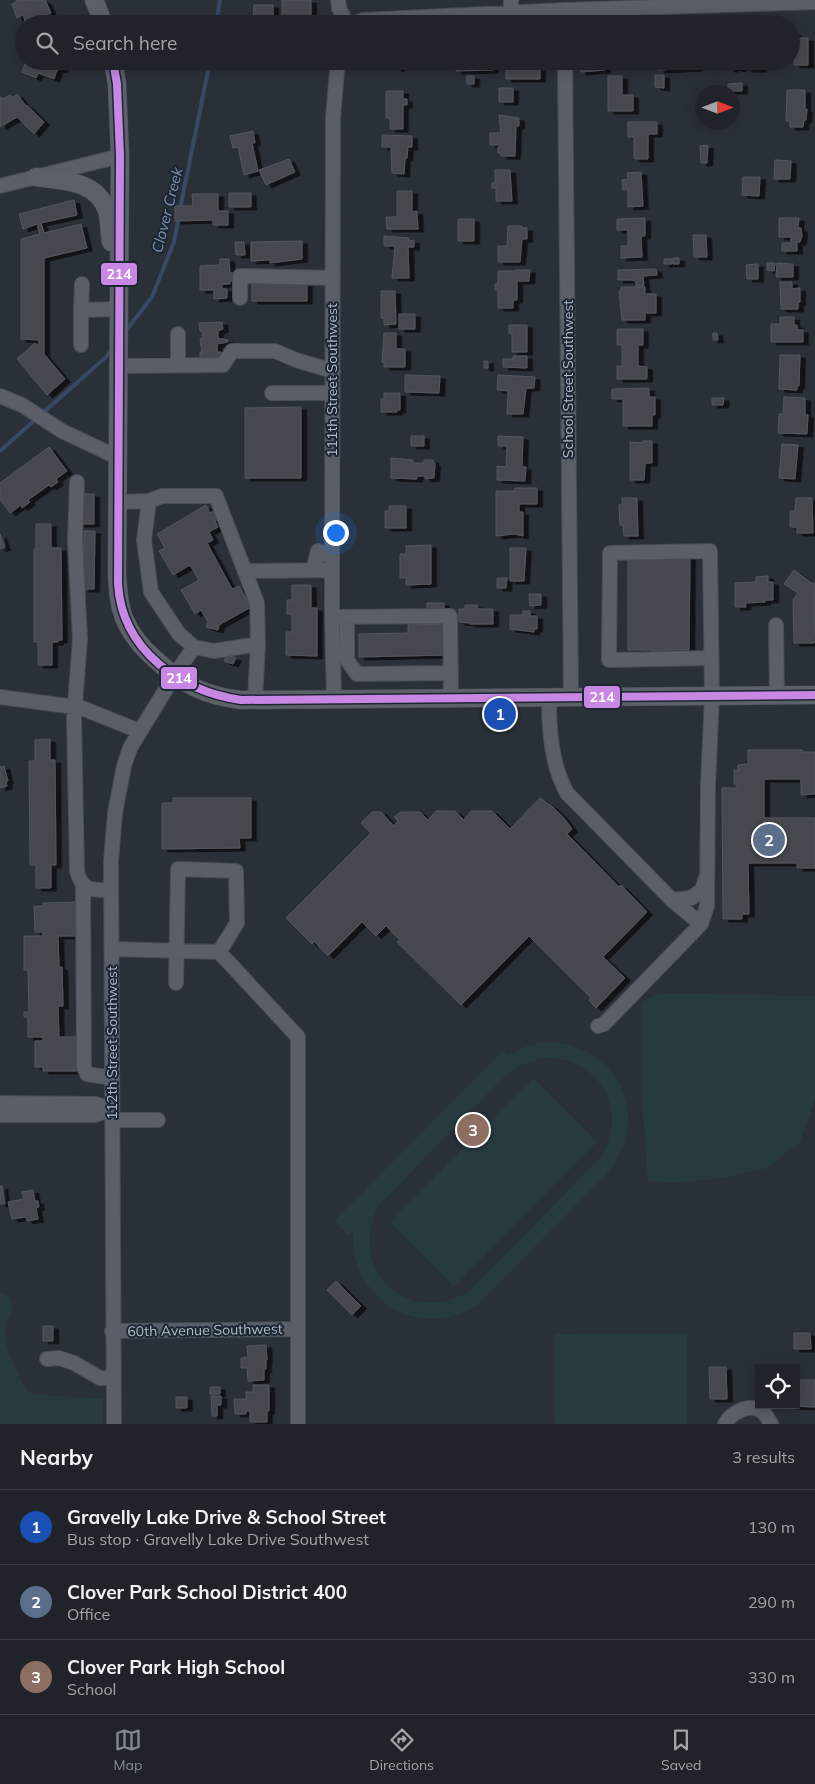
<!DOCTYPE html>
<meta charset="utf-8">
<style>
:root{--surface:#20242a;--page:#2d3036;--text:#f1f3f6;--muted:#a2a4a8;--line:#3d4147;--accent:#848b96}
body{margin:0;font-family:Mulish,sans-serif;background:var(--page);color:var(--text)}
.controls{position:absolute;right:15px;bottom:15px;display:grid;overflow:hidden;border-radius:0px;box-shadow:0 2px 12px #0003}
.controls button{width:45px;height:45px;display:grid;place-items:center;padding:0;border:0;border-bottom:1px solid var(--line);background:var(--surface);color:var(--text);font:25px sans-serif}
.compass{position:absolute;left:695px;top:85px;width:45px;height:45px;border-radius:50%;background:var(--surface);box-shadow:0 2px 12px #0003;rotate:90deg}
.you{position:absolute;left:335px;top:532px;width:18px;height:18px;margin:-12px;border:4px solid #fff;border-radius:50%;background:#1a73e8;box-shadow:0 0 0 8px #1a73e833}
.badge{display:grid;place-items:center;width:32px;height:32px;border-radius:50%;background:var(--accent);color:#fff;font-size:16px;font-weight:700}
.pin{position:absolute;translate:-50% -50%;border:2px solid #fff;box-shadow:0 1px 5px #0006}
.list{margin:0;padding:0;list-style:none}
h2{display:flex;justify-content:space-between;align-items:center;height:65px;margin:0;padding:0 20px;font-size:21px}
h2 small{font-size:16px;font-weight:400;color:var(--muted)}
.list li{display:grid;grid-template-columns:32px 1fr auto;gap:15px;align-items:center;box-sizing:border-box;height:75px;padding:0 20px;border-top:1px solid var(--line)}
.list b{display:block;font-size:19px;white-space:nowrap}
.list p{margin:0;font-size:16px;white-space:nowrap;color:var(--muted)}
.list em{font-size:16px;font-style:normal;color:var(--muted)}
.icon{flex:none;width:28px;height:28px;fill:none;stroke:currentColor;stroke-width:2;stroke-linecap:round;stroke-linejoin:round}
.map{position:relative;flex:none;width:815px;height:1424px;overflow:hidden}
.search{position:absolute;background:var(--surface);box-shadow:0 2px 12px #0003;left:15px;right:15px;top:15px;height:55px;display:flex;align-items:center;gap:12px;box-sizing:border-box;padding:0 18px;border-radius:28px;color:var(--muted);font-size:19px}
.sheet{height:290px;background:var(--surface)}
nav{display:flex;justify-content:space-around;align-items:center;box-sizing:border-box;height:70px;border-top:1px solid var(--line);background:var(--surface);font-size:14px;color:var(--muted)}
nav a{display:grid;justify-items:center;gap:2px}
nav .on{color:var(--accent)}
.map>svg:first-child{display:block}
.green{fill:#273a3e;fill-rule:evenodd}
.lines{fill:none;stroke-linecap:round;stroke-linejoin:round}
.stream{stroke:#384963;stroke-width:4}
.building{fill:#444950;stroke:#52575f;filter:url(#shadow)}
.minor-casing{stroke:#484c53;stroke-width:16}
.major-casing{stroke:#484c55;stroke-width:19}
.minor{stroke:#5a5e66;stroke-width:14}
.major{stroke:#5c6168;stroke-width:18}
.bus-1-casing{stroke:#1d2633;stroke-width:11}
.bus-1{stroke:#c787e3;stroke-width:8}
.labels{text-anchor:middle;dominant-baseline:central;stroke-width:4;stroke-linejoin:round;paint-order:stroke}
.street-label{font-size:14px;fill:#b4bcc9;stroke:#1d2633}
.water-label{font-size:15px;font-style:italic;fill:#7c92b1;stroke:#1d2633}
.line-badge{stroke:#1d2633;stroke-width:2}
.badge-label{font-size:14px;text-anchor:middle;font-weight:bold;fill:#fff}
</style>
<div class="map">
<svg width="815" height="1424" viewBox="0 0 815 1424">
<defs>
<filter id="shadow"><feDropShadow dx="5.5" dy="3" stdDeviation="0" flood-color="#0009"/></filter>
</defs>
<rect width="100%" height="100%" fill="#2a3038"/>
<path class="green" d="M660 993 815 996V1100L800 1142 767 1168 719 1179 672 1183 648 1181 642 1097V1002Z
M543 1042C619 1042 655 1118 605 1176L477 1305C469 1309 461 1314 452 1316 398 1331 348 1284 353 1230L348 1235 334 1221 503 1051 507 1055 530 1045ZM544 1058C600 1058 629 1109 601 1157L468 1292C405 1328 345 1266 380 1204L505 1076 523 1064Z
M533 1078 597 1142 454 1286 390 1222Z
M0 1293C6 1295 10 1295 12 1301 14 1311 5 1321 5 1332 5 1352 18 1372 26 1390L30 1393 35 1394 103 1399V1424H0Z
M687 1333V1424H555L554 1334Z"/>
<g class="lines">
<path class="stream" d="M216 24 220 0
M180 209 210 61
M125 332 152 297 174 242 179 216
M0 451 106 357 113 348"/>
</g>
<path class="building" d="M16 0H45L51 13 26 23 23 15 17 18 12 4 17 2Z
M282 0H311V17L282 18Z
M254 5H273V24H253Z
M773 19H785V24H773Z
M791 33H796V38H808V65H794V55H791Z
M26 61H61L64 65 62 69 57 70 54 79 38 73 36 78 22 72Z
M391 61H408L397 69Z
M456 61H493V70L456 71Z
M580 61 605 62V70L581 72Z
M659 61H697V68L659 70Z
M719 61H761V69H746V63H744V67H740V69L733 67V69H729L727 65H719Z
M506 65H528V68H540V79H506Z
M655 75H664V88L655 87Z
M467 76H474V84H467Z
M608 76H622V95H633V111H608Z
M742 83V91H728V84Z
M499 88H513V102H499Z
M787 90H805V109H807L806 120H804L803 127H790V121H786Z
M386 91H403V99H407V105H403V129H390V118H386Z
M17 94 26 106 27 105 44 122 34 134 17 117 0 127V97L3 99 10 95 12 98Z
M499 115 519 118V126H516L515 156H501V153H498V147H501V145H490V133H501Z
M628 122H657V134H648V159H635L634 158V137H628Z
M253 131 255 143H252L258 171 244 175 238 147 233 148 230 136Z
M382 135 412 136V147H408L407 158H405L404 174 392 173 391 147H382Z
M708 145 707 163H701L700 146Z
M289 159 295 172 266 185 259 170Z
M775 160 791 161 790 179H774Z
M495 170H510L512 201H496V188H492V183H495Z
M641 172 643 206 628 207V189L623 190 622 180 628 179 627 173Z
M743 177H760L759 196 742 195Z
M397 191H412V212L417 211 418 229H387L386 217H397Z
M229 193H251V207H229Z
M192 194H218V211H228V225H213V220L175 221V206H193Z
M74 200 77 215 41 223 44 233 81 224 87 248 44 258V354L65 379 47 395 17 359 35 343 38 346 39 345V340L21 339V239L40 234 37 224 23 229 19 214Z
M645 218V236H641L642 257 621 258V246H628V230H617V219Z
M779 218H799L798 228H801L802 236 800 242H795L797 243V251H782V243H791V237H779Z
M458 219H474V241H458Z
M508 226H522V228H527V239H522L520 262H498V246H507Z
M693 235H706L707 257H694Z
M384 236 409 238V241L414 240V247H408L409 278H392L395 246H384Z
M302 241V259L270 263V260L251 261V242Z
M235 242H244L245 255H236Z
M673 258H679V264H673Z
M220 259H229L230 273H233V281H230V284H222V289H227V298L214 299V290H200V266L220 265Z
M664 259H672V264H664Z
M767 263H775L774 271 767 270Z
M777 263 793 264V277H776Z
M758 264V279H747L746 265Z
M656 269 657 275 643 276 644 286H636V281L631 280H618V270Z
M515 270H530L529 281H517V300H513V308H498V290H495V284H498V271H515Z
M271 282 307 284V301H252V284H271Z
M780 282H792V289L800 288V302H798V309H781Z
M621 287H645V294H656V313H645V320H622L619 291H621Z
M381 291H395L396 324 384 325V318H381Z
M399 314H415V329H399Z
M780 317H794V325H797V330H803V342H771V324H780Z
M222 322 223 329 218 331V338L228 340V342L217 344V352H221V360H200V352H202L200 339 203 338 202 331H200L199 323Z
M509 325H527V352H512V333H509Z
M617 329H643V345H638V366L647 367V379H617V366H622V345H617Z
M384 333H396V349H405V367H384V362H382Z
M713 333H717L718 340H713Z
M780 355H800L799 386H797V390L779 389Z
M513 356H527V368L503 367V359H513Z
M484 361H488V368H484Z
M405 375 440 376 439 393 405 392Z
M498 375 535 377 534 388H526L523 414H507L508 391 497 390Z
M649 388V397H655V415H652V426H623V399H612V389Z
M384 393H400V410H397V412H381V399H384Z
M784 397 805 398V415H808L807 434 778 433 779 414H783Z
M712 398H724L723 405H712Z
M301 407V478H245V408Z
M411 436H424V446H411Z
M498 436 523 437 522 467H526L525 481 497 480V466L506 467 507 446H498Z
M643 441H652V463H645L644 480H630V442L643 443Z
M782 444 798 445 795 479 779 478Z
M49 447 67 471 56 479 58 482 51 487 49 485 28 500 30 502 22 508 21 505 10 513 0 499V483Z
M391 458 413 460V463H424V460H433V463H435L434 478 425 479V476H417V479L391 478Z
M515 488H537V504H519V512H523V536L514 534 496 536V491H515Z
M79 494H94V524H79Z
M622 498H637L638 536H624L623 525H620L619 505H622Z
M796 498H812L813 533H797V527H790V511H795Z
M206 505 210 513 216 510 220 518 215 521 218 527 209 532 213 540 207 543 232 589 239 586 251 607 219 625 218 630 206 627 208 622 201 610 195 614 181 590 199 580 190 565 173 575 159 551 165 548 157 534Z
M389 506H406V528H385V511H389Z
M36 524H51V548H61L62 640H58V642H52V665H38V642H34V549H36Z
M84 531H95L94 589H83Z
M0 534 5 547 0 549Z
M431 545V584L406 585V578H400V554H406V546Z
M510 548H526L524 581H510Z
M628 557H690L689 650H666V652H652V650H628Z
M794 570 812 583H815L814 643H794L793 600 798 593 784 584Z
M768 576V582H773V600H765V602L745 603 746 607H735V583L756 582V577Z
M497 578H507L506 588H497Z
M292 585H311V608H317V656L286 655V632H292V614H287V600H292Z
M529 594H541V605L530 606Z
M427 603H444V609L427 610Z
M465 605H477V609H493V624H470V623L459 622V609H465Z
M523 611H530V616H537V629H534V632L510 629V615H523Z
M447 624 448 655 359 657V634L408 633V625Z
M227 655 236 658 233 664 224 661Z
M50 739V760H55L56 865H51V888H36V865H30L29 761H35V740Z
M748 750H802L803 752H815V794L801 795V779H764V818H815V868H797V863H748L749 914H742V919H723L722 788H737V784H734V770H738V765L748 764Z
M4 766 8 781 6 782 7 786 0 788V767Z
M173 798H251V838H239L240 848 162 849V803H173Z
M540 798 553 807 563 817 572 829 567 834 619 887 621 885 647 912 603 957 625 978 596 1008 589 1000 591 998 529 936 461 1005 397 942 400 940 386 926 376 936 362 922 328 956 314 941 312 944 286 918 371 833 361 823 372 812H381L394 826 398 821 394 817 401 812H420L428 820 436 811H455L464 820 471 811H492L510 829Z
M77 902V936H58L59 967H62L63 1006H58L59 1037H77V1071H43V1067H35V1041H43V1037H28V1017H24V1012H29L28 970H24V936H43V932H35L34 906H43V903Z
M0 1186H2L5 1204H0Z
M33 1190 35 1201H38L39 1207 36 1208 38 1219 27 1221 26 1217 12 1219 8 1202 24 1199 22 1192Z
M336 1281 361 1306 352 1315 327 1290Z
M43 1326H53V1341H43Z
M794 1333H810L811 1349H794Z
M266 1345 267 1360H266V1369H264V1380L248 1381 247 1368H241V1358L248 1357 247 1346Z
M786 1365V1368H769V1366Z
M709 1367H726L727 1399H710Z
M800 1380H815V1407L791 1406 796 1405V1391H800Z
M253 1385H269V1411H267V1422H250V1411H246V1414H235L234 1399H246V1392H253Z
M210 1387H220V1394H210Z
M211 1396H221V1405H217V1416H212Z
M176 1397H187V1408H176Z"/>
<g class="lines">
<defs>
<path id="minor" d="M338 0 339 8 347 24
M511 0V13
M353 24 363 20 565 10 815 2
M565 61 571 697
M0 186 120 156
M82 284 81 310 120 309
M240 298V276L333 278
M81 310V345
M178 365V334
M119 366 223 365 232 351H275L296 360 333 371
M272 393H332
M0 396 22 405 62 431 117 457
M77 482 75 540 80 639 74 718 77 871C82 892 93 890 111 890
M149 501 144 540 151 592 179 634 194 647 214 651 258 644
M117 502 149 501 162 496H216L257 603 258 644 255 700
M313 570 318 551 332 556
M245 571 332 570
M332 617 450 616 451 698
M347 617V660L357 674 451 673
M776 625 777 695
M0 697 82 708 139 731
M549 697C549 729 551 764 567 793L672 900 701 924
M334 699 332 611 333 117 338 61
M83 885 84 1067 87 1074 112 1078
M672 900 691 898 702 890 706 878
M112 949 219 952 298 1037V1424
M176 983 178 869 236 871 237 923 219 952
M598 1026 604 1024 701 924 707 906 708 785 712 696 710 551 610 553 609 660 711 658
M0 1103 95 1104 112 1109
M0 1115H95L112 1109
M112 1120H158
M112 1331 297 1329
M47 1359 59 1358 74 1363 100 1378H113
M114 1424 111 861 115 813 124 766 130 748 174 676 194 647
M725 1424C731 1412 753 1401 764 1413 767 1416 769 1421 771 1424"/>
<path id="major" d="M94 0 104 24
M113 61 117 84 120 156 117 573C118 588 118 603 124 618 131 635 142 648 156 660 182 684 205 696 241 700L815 695
M36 177C63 181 97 180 107 211 110 220 109 232 111 242"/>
</defs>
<use href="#minor" class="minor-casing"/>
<use href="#major" class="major-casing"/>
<use href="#minor" class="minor"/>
<use href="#major" class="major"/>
<defs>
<path id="bus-1" d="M113 61 117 84 120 156 118 584C122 650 180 691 241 700L815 695"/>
</defs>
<use href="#bus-1" class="bus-1-casing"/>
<use href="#bus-1" class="bus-1"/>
</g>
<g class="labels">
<g class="street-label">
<text transform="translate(568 379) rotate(-90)">School Street Southwest</text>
<text transform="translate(332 380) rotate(-90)">111th Street Southwest</text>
<text transform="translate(112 1043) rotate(-90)">112th Street Southwest</text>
<text transform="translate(205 1330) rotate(-1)">60th Avenue Southwest</text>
</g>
<g class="water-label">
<text transform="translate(167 210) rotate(-76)">Clover Creek</text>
</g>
</g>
<g class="line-badge">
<rect x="100" y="262" width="38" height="24" rx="5" fill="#c787e3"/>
<rect x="160" y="666" width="38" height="24" rx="5" fill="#c787e3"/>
<rect x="583" y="685" width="38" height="24" rx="5" fill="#c787e3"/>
</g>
<g class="badge-label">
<text x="119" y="279">214</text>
<text x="179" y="683">214</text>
<text x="602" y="702">214</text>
</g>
</svg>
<div class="controls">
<button><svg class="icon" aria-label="locate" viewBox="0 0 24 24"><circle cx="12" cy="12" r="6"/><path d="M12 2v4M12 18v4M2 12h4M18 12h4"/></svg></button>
</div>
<svg class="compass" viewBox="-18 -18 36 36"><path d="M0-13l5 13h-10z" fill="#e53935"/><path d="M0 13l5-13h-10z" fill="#a2a4a8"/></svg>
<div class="you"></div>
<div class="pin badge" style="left:500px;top:714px;background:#1a4fb4">1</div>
<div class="pin badge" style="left:769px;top:840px;background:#5c6f8a">2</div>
<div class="pin badge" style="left:473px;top:1130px;background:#8d6e63">3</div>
<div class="search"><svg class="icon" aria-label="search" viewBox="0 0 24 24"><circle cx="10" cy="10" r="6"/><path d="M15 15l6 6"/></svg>Search here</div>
</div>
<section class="sheet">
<h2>Nearby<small>3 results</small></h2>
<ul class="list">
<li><span class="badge" style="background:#1a4fb4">1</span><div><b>Gravelly Lake Drive &amp; School Street</b><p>Bus stop · Gravelly Lake Drive Southwest</p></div><em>130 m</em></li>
<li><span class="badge" style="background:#5c6f8a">2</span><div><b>Clover Park School District 400</b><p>Office</p></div><em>290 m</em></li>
<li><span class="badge" style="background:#8d6e63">3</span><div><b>Clover Park High School</b><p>School</p></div><em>330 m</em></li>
</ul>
</section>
<nav>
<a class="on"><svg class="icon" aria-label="map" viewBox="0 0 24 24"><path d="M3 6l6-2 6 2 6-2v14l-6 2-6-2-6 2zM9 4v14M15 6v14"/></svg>Map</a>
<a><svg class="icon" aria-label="directions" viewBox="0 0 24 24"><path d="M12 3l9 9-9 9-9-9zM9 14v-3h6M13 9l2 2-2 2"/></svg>Directions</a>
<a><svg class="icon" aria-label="saved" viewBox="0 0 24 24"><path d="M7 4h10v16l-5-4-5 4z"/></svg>Saved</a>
</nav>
